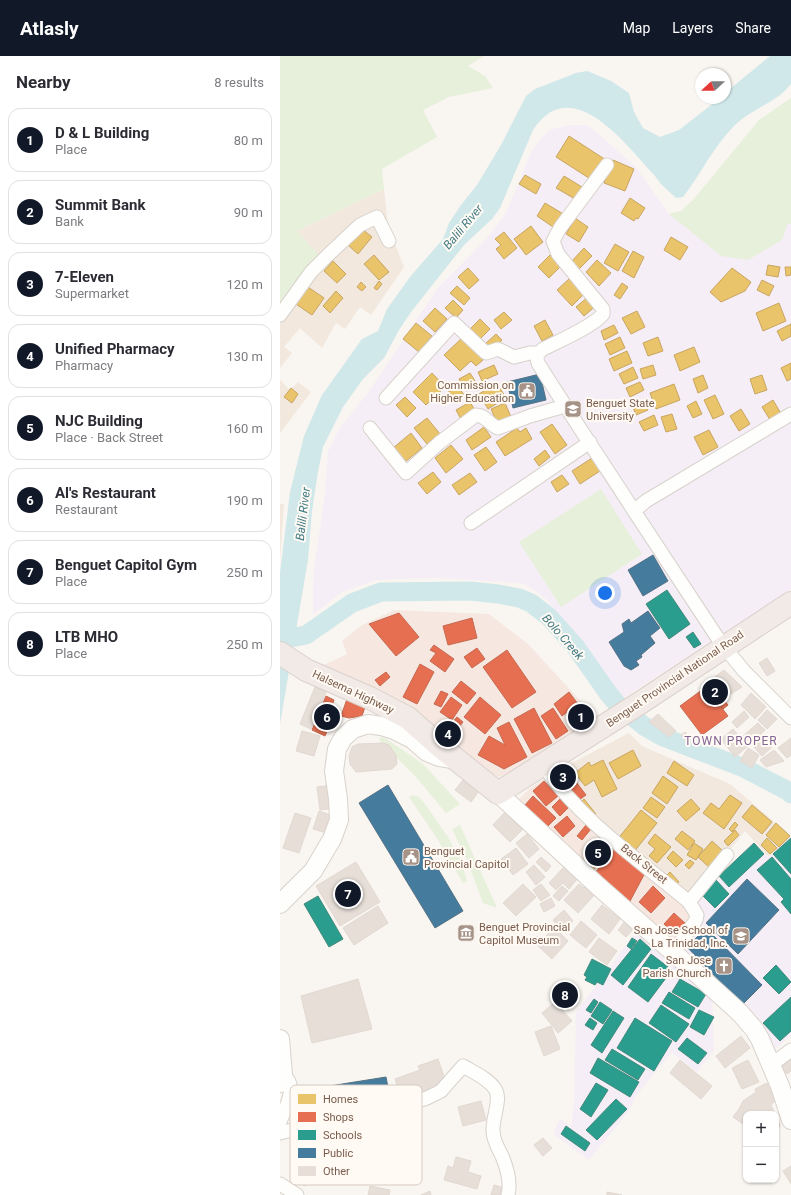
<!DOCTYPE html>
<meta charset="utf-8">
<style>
:root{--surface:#fff;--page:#f7f7f7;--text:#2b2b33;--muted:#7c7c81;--line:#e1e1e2;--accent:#111827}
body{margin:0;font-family:Roboto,sans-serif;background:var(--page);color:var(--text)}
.controls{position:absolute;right:12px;bottom:12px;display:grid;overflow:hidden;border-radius:8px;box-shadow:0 1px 3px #0004}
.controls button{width:36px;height:36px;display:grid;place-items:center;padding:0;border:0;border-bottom:1px solid var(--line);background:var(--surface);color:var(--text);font:20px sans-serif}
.compass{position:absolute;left:415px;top:12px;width:36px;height:36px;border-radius:50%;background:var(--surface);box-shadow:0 1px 3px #0004;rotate:249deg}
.you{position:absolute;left:325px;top:537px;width:14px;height:14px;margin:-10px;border:3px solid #fff;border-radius:50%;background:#1a73e8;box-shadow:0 0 0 6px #1a73e833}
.badge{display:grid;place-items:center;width:26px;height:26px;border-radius:50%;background:var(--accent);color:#fff;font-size:13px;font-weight:700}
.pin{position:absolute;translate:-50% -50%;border:2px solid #fff;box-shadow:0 1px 4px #0006}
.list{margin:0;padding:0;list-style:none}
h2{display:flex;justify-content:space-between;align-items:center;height:52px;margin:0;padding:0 16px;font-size:17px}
h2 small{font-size:13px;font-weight:400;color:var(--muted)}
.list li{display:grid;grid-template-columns:26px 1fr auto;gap:12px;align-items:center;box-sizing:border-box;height:64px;margin:0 8px 8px;padding:0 8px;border:1px solid var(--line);border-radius:12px}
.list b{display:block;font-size:15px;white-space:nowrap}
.list p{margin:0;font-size:13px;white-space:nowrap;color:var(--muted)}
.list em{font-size:13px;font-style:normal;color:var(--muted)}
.map{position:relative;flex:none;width:511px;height:1139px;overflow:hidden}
header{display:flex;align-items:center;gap:24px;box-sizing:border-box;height:56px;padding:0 20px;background:var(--accent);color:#fff}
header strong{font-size:19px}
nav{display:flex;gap:22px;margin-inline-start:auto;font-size:14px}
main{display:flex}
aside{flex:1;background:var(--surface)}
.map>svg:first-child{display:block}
.residential{fill:#f2e8de}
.commercial{fill:#f6e8e1}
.education{fill:#f6eef6}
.green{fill:#e7f0db}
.water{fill:#d0e8ea}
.homes{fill:#e9c46a;stroke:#c8a561}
.shops{fill:#e76f51;stroke:#c66950}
.schools{fill:#2a9d8f;stroke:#428a7b}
.public{fill:#457b9d;stroke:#557285}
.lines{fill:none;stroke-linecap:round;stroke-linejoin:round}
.river{stroke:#d0e8ea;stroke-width:19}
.building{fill:#e6ded7;stroke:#e2d8d2}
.street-casing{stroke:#d7d1cb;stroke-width:15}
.secondary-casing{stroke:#d9d2cb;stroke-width:20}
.highway-casing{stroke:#dad1cc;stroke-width:24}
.street{stroke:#fefefd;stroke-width:13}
.secondary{stroke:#fefefd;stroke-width:18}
.highway{stroke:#f2eae7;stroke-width:22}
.labels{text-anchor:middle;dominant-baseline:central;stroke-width:4;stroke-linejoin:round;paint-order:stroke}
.poi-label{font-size:11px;fill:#7a5c4d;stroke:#fffaf3;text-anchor:end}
.street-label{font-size:11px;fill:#7a5c4d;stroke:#fffaf3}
.water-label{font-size:12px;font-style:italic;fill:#437c86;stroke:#fffaf3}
.neighbourhood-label{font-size:12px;letter-spacing:1px;fill:#846695;stroke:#fffaf3}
.key{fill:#fffaf3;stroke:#d7cbc1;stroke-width:1}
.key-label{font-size:11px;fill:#7a5c4d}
</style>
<header>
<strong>Atlasly</strong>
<nav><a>Map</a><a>Layers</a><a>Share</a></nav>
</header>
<main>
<aside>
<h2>Nearby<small>8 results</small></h2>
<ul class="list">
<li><span class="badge">1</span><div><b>D &amp; L Building</b><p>Place</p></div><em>80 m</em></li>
<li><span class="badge">2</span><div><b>Summit Bank</b><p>Bank</p></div><em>90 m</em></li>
<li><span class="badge">3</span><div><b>7-Eleven</b><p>Supermarket</p></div><em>120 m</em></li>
<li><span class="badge">4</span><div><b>Unified Pharmacy</b><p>Pharmacy</p></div><em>130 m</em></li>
<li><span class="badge">5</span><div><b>NJC Building</b><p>Place · Back Street</p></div><em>160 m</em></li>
<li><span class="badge">6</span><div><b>Al's Restaurant</b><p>Restaurant</p></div><em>190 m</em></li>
<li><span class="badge">7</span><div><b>Benguet Capitol Gym</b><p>Place</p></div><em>250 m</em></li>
<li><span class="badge">8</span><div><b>LTB MHO</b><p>Place</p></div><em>250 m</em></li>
</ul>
</aside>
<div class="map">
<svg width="511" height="1139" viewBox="0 0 511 1139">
<rect width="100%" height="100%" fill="#f9f5f0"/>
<path class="residential" d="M104 133 108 170 124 211 91 259 80 251 65 273 56 267 42 292 20 272 4 291 12 297 0 312V251L17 175Z
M0 324 10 334 18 326 31 336 0 377Z
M0 448H4L0 504Z
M349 677 362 690 450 728 511 780 489 801 465 775 434 814 404 848 271 718Z"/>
<path class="commercial" d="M114 554 209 558 248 588 318 664 236 713 219 721 201 713 98 634 78 624 40 611 67 598 62 585 82 569Z
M271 718 404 848 413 864 395 889 235 747 249 733Z"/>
<path class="education" d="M511 42V534L342 643 268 545 253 533 241 527 154 522 97 524 62 536 33 559V525L35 504 44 447 48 395 52 387 60 372 90 334 157 233 208 181 226 157 252 94 269 74 290 69H307L323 82 356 111 389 158 401 155 413 144 479 64Z
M511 780V980L491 996 400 895 414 849 473 786 488 801Z
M356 876 432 937 434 995 417 1016 392 996 355 1041 350 1054 309 1104 273 1078 280 1063 291 1070 294 1048 296 956Z"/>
<path class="green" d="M0 0H204L188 10 205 20 213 32 169 41 143 54 157 81 102 113 104 133 17 175 40 200 0 251Z
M511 42V168L508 167 502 184 468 204 441 200 389 158 401 155 413 144 479 64Z
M321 433 362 498 281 551 239 486Z
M100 681 105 682 143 708 180 748 166 757 136 721 100 685Z
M133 739 139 741 145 748 168 781 181 806 187 825 183 827 158 784 129 741Z
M180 769 217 852 203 847 187 804 172 773Z"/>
<path class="water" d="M490 0H511V28C507 32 504 36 500 39 485 50 467 57 454 70 433 91 421 118 403 141L396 142 381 128 375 120C346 89 292 15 253 74L220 152 212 163 184 189 131 256 119 274 104 302 83 323 63 351 43 391 38 416 32 455 28 504 0 668V517L10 436 24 380 42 339 82 283 98 275 107 253 130 221 163 183 169 167 181 149 197 129 221 89 246 40 255 33 296 17 307 15 331 25 349 37 354 56 363 72 380 81 399 74 440 42H445V37Z"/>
<path class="homes" d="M289 80 326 104 312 124 276 101Z
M333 104 354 113 345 135 324 127Z
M245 119 261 128 256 138 239 128Z
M284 120 302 131 295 143 276 132Z
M350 142 365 152 358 163 356 162 354 165 341 157Z
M265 147 285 159 276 173 257 160Z
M295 162 308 171 299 186 286 178Z
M251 170 263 186 246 199 234 183Z
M82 173 92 181 78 198 68 189Z
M224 176 237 192 224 203 216 193 221 189 215 183Z
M391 181 408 191 400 204 384 194Z
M335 188 349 196 338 215 324 207Z
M304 192 312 200 299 213 291 206Z
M353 195 364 201 354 222 342 215Z
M94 199 109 216 99 224 84 208Z
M270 199 281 210 269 222 258 211Z
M317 204 331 217 319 230 306 216Z
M53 205 66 218 57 227 44 215Z
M488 209 500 211 498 221 486 219Z
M505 211H511V219L506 220Z
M188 212 199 224 189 233 178 221Z
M452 212 471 226 465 235 441 246 430 236Z
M290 222 305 237 292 250 277 234Z
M482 224 494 230 489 240 477 234Z
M99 225 102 228 97 234 94 232Z
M81 226 86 231 82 235 77 231Z
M342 227 348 231 340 243 334 239Z
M25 229 44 242 32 259 13 246Z
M177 230 190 242 184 249 170 237Z
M56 235 63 242 50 257 43 250Z
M309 240 317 249 304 260 296 251Z
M173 244 183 254 176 262 165 252Z
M499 247 506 265 483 275 476 257Z
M155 252 167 263 155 276 143 265Z
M357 255 365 271 351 278 342 262Z
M224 256 232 264 221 273 214 264Z
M200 263 210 273 197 286 187 276Z
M265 264 273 279 262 285 254 270Z
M136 267 152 280 139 296 123 283Z
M511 268V280L502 285 497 275Z
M334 269 338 277 324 284 321 275Z
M216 278 222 284 210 295 204 289Z
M183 281 203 304 196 310 191 305 180 315 164 299Z
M340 281 345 292 330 299 325 288Z
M378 281 383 295 368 300 363 287Z
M414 291 420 306 400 315 394 299Z
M347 295 352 307 334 315 329 303Z
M511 307V323L507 325 501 312Z
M214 309 218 318 202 325 198 316Z
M373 309 376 319 363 323 360 313Z
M353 311 358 322 344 328 339 318Z
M152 317 165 331 146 349 133 336Z
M190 317 197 328 186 335 179 323Z
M423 319 428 332 418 337 413 323Z
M482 319 487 334 475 338 470 323Z
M360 326 364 334 350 341 346 332Z
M217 327 226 342 208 353 199 338Z
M394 328 400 344 376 353 370 337Z
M178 330 184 339 173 346 167 337Z
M11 332 18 338 12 347 4 341Z
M435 339 444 358 433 363 424 344Z
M125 341 136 352 127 361 116 349Z
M364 344 368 354 356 359 352 349Z
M493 344 503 361 492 367 482 351Z
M416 345 422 358 413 362 407 350Z
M190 346 196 356 182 365 176 354Z
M225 347 232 363 218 369 211 353Z
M461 353 470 368 459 375 450 360Z
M392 358 397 373 386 376 381 361Z
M374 359 378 369 364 375 359 366Z
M147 362 160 378 147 388 134 372Z
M272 368 287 389 275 398 260 376Z
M204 371 211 381 192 394 186 384Z
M237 372 240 376 246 372 252 383 225 400 216 386Z
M429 374 438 391 423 399 414 381Z
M131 377 142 392 125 406 113 392Z
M171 389 183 403 166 417 155 402Z
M206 391 217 406 205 415 194 399Z
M265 394 270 401 259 410 254 403Z
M312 402 320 415 300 428 292 415Z
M153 416 161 426 147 438 138 427Z
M190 417 197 426 179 439 172 429Z
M282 419 289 428 277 436 271 426Z
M353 694 361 710 338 723 329 707Z
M323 704 337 733 322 741 314 724 305 730 295 717 309 706 311 710Z
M394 705 414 719 407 730 387 717Z
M383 720 398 731 387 748 372 737Z
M450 739 462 747 444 773 423 757 431 747 439 753Z
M371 741 385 751 377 762 363 752Z
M304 743 316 758 311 762 299 748Z
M411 743 420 753 406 765 397 755Z
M472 749 492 766 482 778 462 761Z
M361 754 377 767 353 797 337 784Z
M455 766 458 769 452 776 449 773Z
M496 767 510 780 499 791 486 779Z
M455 774 459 779 448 790 444 785Z
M402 775 415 785 408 794 395 783Z
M375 778 391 791 377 807 369 800 375 793 368 787Z
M324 780 333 788 312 816 303 808Z
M487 782 497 792 490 798 481 789Z
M432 785 444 796 431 813 418 801Z
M414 787 423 793 416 804 407 799Z
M393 795 403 804 396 811 387 802Z
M410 804 414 807 409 813 405 809Z
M390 816 399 826 393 832 384 822Z"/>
<path class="shops" d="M119 557 139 581 116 600 89 568Z
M192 562 197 582 168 589 163 570Z
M154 589 174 603 165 616 150 605 156 597 150 594Z
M197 592 205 603 192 612 184 601Z
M227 594 256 636 232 652 203 611Z
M140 608 154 616 137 648 123 641Z
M106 616 110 621 100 630 95 624Z
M181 625 196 637 187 648 172 636Z
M426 631 448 660 422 679 400 650Z
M436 634 448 649 443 653 432 637Z
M161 635 168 638 161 651 154 648Z
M289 636 298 648 282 660 274 648Z
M46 640 54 644 51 652 59 656 55 667 51 666 45 680 32 674Z
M171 641 182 649 172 664 160 656Z
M200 641 221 659 205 678 184 661Z
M67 643 85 651 82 660 69 662 61 660Z
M301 648 316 663 298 674 286 659Z
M254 652 272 687 252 697 234 663Z
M273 652 288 675 276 683 261 660Z
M177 661 183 666 170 682 164 676Z
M229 666 247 701 224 713 198 699 209 680 225 689 217 672Z
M287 714 306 739 296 746 277 721Z
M264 725 278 740 266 750 253 735Z
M253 740 276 762 267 771 245 749Z
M280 743 288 752 280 760 272 751Z
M287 760 295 770 283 781 274 771Z
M306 769 311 773 302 784 297 780Z
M335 793 365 817 349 847 314 818Z
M373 830 385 842 371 857 359 846Z
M394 857 406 868 396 879 384 868Z"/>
<path class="schools" d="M387 534 410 568 389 583 366 548Z
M413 576 421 588 414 592 406 581Z
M511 782V818L493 798Z
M474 787 484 798 449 831 439 820Z
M492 801 511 823V858L501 846 504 843 477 814Z
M436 824 449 838 435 852 422 839Z
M38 840 63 883 49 891 24 848Z
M352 882 357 885 351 893 347 890Z
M360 883 371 893 343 929 331 919Z
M371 898 392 914 368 946 348 931Z
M312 903 331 913 323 929 317 926 315 929 305 924 307 921 304 919Z
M496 909 511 926 499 938 483 922Z
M400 923 426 938 418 951 392 936Z
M389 936 415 952 409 963 382 947Z
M511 941V975L500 985 483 967Z
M314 943 318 946 311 957 306 954Z
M320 946 332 954 323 968 311 960Z
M381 949 409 968 396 986 369 967Z
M419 954 434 961 424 979 410 971Z
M333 955 344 962 322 997 311 989Z
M310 962 317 967 313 974 305 969Z
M355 962 392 985 374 1015 337 992Z
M407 982 427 997 418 1008 398 993Z
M332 993 365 1013 358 1024 325 1004Z
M318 1002 359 1026 350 1041 310 1017Z
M316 1027 328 1034 311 1061 300 1053Z
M336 1043 347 1053 317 1084 306 1074Z
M286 1070 310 1087 305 1095 281 1078Z"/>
<path class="public" d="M260 318 266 344 233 352 227 326Z
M373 499 388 525 363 540 348 514Z
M368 555 380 572 370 580 375 587 361 599 362 601 356 605 359 609 351 614 344 610 329 586 344 576 342 568 349 563 351 567Z
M108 729 183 855 155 872 79 747Z
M467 823 499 854 458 898 426 867Z
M426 872 482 929 462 949 407 891Z
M106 1021 111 1047 35 1059 31 1033Z"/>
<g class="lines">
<path class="river" d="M5 583 26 579 72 547 101 536 190 535 218 538 239 542 251 547 269 561 295 590 328 637 337 648 364 670 383 681 464 712 508 735 511 738"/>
</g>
<path class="building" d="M487 602 495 615 487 620 479 607Z
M444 614 462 631 444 642 432 623Z
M35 631 46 636 31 673 20 668Z
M471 637 486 651 475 663 461 649Z
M487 654 497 663 487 673 478 664Z
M464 655 469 661 457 672 452 666Z
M378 658 396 675 389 681 369 666Z
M478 667 485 674 469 689 462 681Z
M453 673 468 690 455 701 441 683Z
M22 675 40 680 34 700 16 695Z
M405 676 411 683 407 687 401 679Z
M484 681 492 691 482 700 474 691Z
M511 682V699L507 702 498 692Z
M103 687 109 689 116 699 117 708 112 713 76 716 70 708 69 700 72 691 78 688Z
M468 692 479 699 472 712 460 705Z
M494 694 504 705 486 711 480 704Z
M184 723 199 735 191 746 175 734Z
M53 729 55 752 40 754 37 731Z
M39 755 56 761 50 778 33 773Z
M226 755 243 773 230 786 213 769Z
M15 757 31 762 19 797 3 792Z
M247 778 259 793 249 802 236 787Z
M236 792 248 808 233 819 221 803Z
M261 801 271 810 266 816 256 806Z
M76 806 100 846 60 870 36 830Z
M254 809 265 821 256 829 246 816Z
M284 811 297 823 289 833 283 827 276 834 269 827Z
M243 828 256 841 236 860 223 847Z
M261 828 270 839 261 845 253 834Z
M299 828 304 832 306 829 315 838 298 857 284 844Z
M282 830 288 835 279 845 273 840Z
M271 842 275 850 264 856 260 848Z
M322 849 340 863 329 878 311 863Z
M98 850 108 867 74 889 63 872Z
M284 854 293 865 282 875 273 864Z
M346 864 355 871 346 881 338 874Z
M301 865 317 879 306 892 290 879Z
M274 871 288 885 272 903 253 885 257 880 268 890 272 885 266 880Z
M319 882 337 895 327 909 309 896Z
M78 923 92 973 32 987 21 940Z
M284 924 300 940 285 954 270 938Z
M275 946 292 965 278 977 262 957Z
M271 970 280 993 264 1000 255 976Z
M461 980 470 992 445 1012 436 1000Z
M511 1001V1015L507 1018 500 1009Z
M158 1003 167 1029 122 1044 115 1023 140 1014 138 1010Z
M400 1004 432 1030 421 1043 390 1017Z
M468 1004 479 1026 462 1033 452 1012Z
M487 1027 495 1045 491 1049 495 1058H466V1070L453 1061 459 1053 463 1045 476 1036 475 1033Z
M201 1045 206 1064 183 1070 178 1051Z
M496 1060 500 1069 496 1079Z
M263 1082 272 1092 263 1100 254 1089Z
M176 1101 191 1105 188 1116 201 1120 197 1133 164 1124 168 1110 173 1112Z
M37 1106 44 1121 24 1130 18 1115Z
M511 1110V1128L503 1115Z
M214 1129 228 1133 226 1139H211Z
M90 1130 110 1134 109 1139H88Z
M150 1135 151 1139H141Z
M327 1136 342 1139H327Z"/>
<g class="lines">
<defs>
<path id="street" d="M327 109 280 172 273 185 278 198 323 253V258C314 270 277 286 263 293 257 298 256 300 258 307 289 357 322 405 354 455
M0 259 31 216 48 199 80 169 97 161 109 185
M106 342 174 267 206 297 218 293 234 301 250 297H258
M511 358 366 445 354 455 441 587 464 615 511 662
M90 372 126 417 159 387 196 359C206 359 209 369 218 372L250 360 285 350
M191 467 310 386
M263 709C300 764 359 804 409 846L417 859 416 864 400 887 392 895
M409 846 447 799
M491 1009 511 994
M0 1066C5 1052 19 1029 3 1019
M0 1077 49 1065 131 1047 147 1042 161 1035 183 1010C193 1016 209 1023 215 1033 222 1043 212 1062 213 1075 213 1084 218 1092 222 1100 227 1112 231 1127 228 1139
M0 1128 17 1139"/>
<path id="secondary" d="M218 737 318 830 394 897 460 957 474 973 480 983 500 1030 511 1064
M0 848 33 815 52 783 59 764 58 743 54 715 57 693 63 682 73 673 88 668 101 670 114 674 132 683 147 696 159 701 176 704
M0 983 3 1019 0 1027"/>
<path id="highway" d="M0 597 26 614 90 642 128 662 162 692 218 737 360 647 511 547"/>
</defs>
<use href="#street" class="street-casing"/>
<use href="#secondary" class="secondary-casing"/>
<use href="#highway" class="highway-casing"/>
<use href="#street" class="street"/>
<use href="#secondary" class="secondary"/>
<use href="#highway" class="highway"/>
</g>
<defs>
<symbol id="civic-square" viewBox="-11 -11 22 22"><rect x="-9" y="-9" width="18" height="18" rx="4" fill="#a69286" stroke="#fffaf3"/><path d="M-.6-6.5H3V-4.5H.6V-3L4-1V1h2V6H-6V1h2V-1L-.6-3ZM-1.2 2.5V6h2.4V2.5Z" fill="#fff"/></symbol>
<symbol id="university-square" viewBox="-11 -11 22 22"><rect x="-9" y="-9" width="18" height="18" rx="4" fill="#a69286" stroke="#fffaf3"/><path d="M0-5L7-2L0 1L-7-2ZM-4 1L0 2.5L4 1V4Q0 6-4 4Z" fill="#fff"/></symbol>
<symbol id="museum-square" viewBox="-11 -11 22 22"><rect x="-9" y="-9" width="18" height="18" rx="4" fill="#a69286" stroke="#fffaf3"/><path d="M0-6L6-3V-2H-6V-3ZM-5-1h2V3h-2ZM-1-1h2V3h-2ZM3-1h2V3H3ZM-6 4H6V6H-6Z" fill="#fff"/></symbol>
<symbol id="school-square" viewBox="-11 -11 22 22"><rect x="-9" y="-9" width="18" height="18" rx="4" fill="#a69286" stroke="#fffaf3"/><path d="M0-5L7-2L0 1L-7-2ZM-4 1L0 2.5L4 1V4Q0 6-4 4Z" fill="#fff"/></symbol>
<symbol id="church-square" viewBox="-11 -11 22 22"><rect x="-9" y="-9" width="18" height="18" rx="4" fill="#a69286" stroke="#fffaf3"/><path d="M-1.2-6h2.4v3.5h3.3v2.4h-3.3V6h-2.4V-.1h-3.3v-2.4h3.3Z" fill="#fff"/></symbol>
</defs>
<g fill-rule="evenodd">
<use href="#civic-square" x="237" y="325" width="20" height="20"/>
<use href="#university-square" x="283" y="343" width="20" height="20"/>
<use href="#civic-square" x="121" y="791" width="20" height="20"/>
<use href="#museum-square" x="176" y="867" width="20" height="20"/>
<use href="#school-square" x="451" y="870" width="20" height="20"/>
<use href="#church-square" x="434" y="900" width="20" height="20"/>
</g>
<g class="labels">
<g class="poi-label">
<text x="234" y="329">Commission on<tspan x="234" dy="13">Higher Education</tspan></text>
<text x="306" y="347" text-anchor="start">Benguet State<tspan x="306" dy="13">University</tspan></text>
<text x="144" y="795" text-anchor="start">Benguet<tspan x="144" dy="13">Provincial Capitol</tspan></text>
<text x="199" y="871" text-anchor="start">Benguet Provincial<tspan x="199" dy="13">Capitol Museum</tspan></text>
<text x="448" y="874">San Jose School of<tspan x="448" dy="13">La Trinidad, Inc.</tspan></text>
<text x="431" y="904">San Jose<tspan x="431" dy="13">Parish Church</tspan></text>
</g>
<g class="street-label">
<text transform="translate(395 623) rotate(-34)">Benguet Provincial National Road</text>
<text transform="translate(73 636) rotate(25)">Halsema Highway</text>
<text transform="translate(364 808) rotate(39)">Back Street</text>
</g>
<g class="water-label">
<text transform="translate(183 171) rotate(-50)">Balili River</text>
<text transform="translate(23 458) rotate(-83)">Balili River</text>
<text transform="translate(283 581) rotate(49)">Bolo Creek</text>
</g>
<g class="neighbourhood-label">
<text x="451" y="685">TOWN PROPER</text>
</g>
</g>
<rect x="10" y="1029" width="132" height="100" rx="6" class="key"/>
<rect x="18" y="1038" width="18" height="10" fill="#e9c46a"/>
<rect x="18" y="1056" width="18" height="10" fill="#e76f51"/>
<rect x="18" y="1074" width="18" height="10" fill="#2a9d8f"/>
<rect x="18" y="1092" width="18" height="10" fill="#457b9d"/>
<rect x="18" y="1110" width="18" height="10" fill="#e6ded7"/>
<g class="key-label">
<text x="43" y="1047">Homes</text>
<text x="43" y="1065">Shops</text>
<text x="43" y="1083">Schools</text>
<text x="43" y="1101">Public</text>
<text x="43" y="1119">Other</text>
</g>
</svg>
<div class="controls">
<button>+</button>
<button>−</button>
</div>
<svg class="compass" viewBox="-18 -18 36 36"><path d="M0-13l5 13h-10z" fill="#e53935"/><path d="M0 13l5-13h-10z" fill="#7c7c81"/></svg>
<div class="you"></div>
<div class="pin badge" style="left:301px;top:661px">1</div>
<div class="pin badge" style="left:435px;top:636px">2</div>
<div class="pin badge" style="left:283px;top:721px">3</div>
<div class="pin badge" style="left:168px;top:678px">4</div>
<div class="pin badge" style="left:318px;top:797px">5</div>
<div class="pin badge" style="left:47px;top:661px">6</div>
<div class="pin badge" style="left:68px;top:838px">7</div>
<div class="pin badge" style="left:285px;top:939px">8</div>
</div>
</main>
